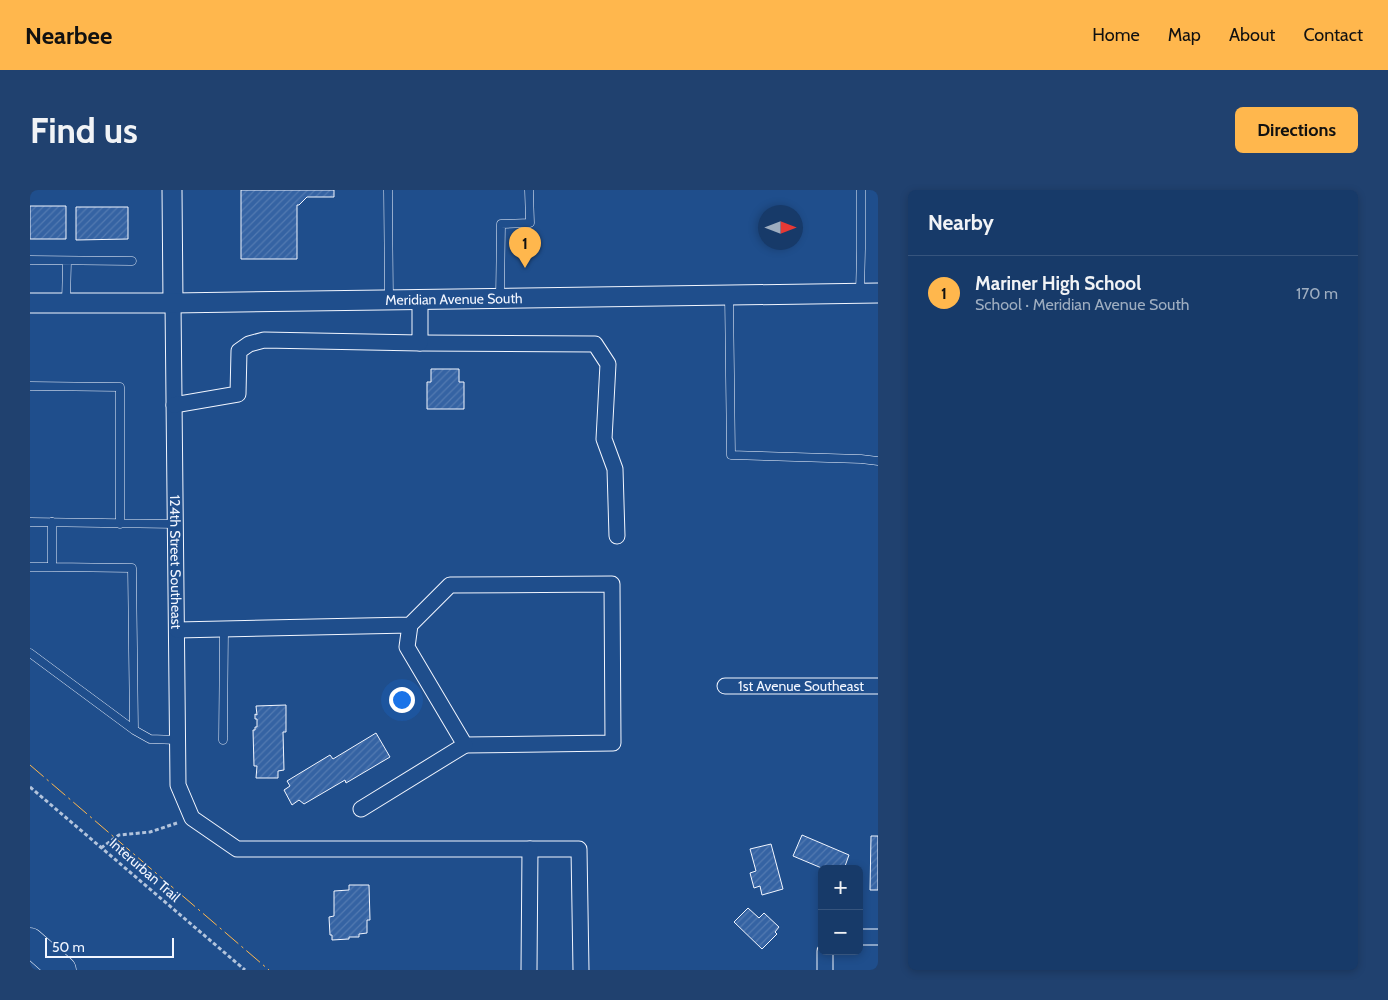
<!DOCTYPE html>
<meta charset="utf-8">
<style>
:root{--surface:#173a69;--page:#20416f;--text:#f1f3f6;--muted:#9eadc0;--line:#36547d;--accent:#ffb74d}
body{margin:0;font-family:Cabin,sans-serif;background:var(--page);color:var(--text)}
.controls{position:absolute;right:15px;bottom:15px;display:grid;overflow:hidden;border-radius:8px;box-shadow:0 2px 8px #0003}
.controls button{width:45px;height:45px;display:grid;place-items:center;padding:0;border:0;border-bottom:1px solid var(--line);background:var(--surface);color:var(--text);font:25px sans-serif}
.compass{position:absolute;left:728px;top:15px;width:45px;height:45px;border-radius:50%;background:var(--surface);box-shadow:0 2px 8px #0003;rotate:90deg}
.scale{position:absolute;left:15px;bottom:12px;width:129px;box-sizing:border-box;padding-left:5px;border:2px solid #f2f6ff;border-top:0;font-size:14px;line-height:18px;white-space:nowrap;color:#f2f6ff;-webkit-text-stroke:4px #1f4e8c;paint-order:stroke}
.you{position:absolute;left:371px;top:509px;width:18px;height:18px;margin:-12px;border:4px solid #fff;border-radius:50%;background:#1a73e8;box-shadow:0 0 0 8px #1a73e833}
.badge{display:grid;place-items:center;width:32px;height:32px;border-radius:50%;background:var(--accent);color:#111;font-size:16px;font-weight:700}
.pin{position:absolute;translate:-50% -41px;filter:drop-shadow(0 1px 2px #0008)}
.pin::after{content:'';position:absolute;top:26px;width:18px;height:15px;background:inherit;clip-path:polygon(0 0,100% 0,50% 100%)}
.list{margin:0;padding:0;list-style:none}
h2{display:flex;justify-content:space-between;align-items:center;height:65px;margin:0;padding:0 20px;font-size:21px}
h2 small{font-size:16px;font-weight:400;color:var(--muted)}
.list li{display:grid;grid-template-columns:32px 1fr auto;gap:15px;align-items:center;box-sizing:border-box;height:75px;padding:0 20px;border-top:1px solid var(--line)}
.list b{display:block;font-size:19px;white-space:nowrap}
.list p{margin:0;font-size:16px;white-space:nowrap;color:var(--muted)}
.list em{font-size:16px;font-style:normal;color:var(--muted)}
.map{position:relative;flex:none;width:848px;height:780px;overflow:hidden;border-radius:8px}
header{display:flex;align-items:center;gap:30px;box-sizing:border-box;height:70px;padding:0 25px;background:var(--accent);color:#111}
header strong{font-size:24px}
nav{display:flex;gap:28px;margin-inline-start:auto;font-size:18px}
.intro{display:flex;align-items:center;justify-content:space-between;box-sizing:border-box;height:120px;padding:0 30px}
h1{margin:0;font-size:35px}
.button{padding:12px 22px;border-radius:8px;background:var(--accent);color:#111;font-size:18px;font-weight:700}
main{display:flex;gap:30px;padding:0 30px}
aside{flex:1;background:var(--surface);border-radius:8px;box-shadow:0 2px 8px #0003}
.map>svg:first-child{display:block}
.building{fill:url(#building-hatch);stroke:#f2f6ff}
.lines{fill:none;stroke-linecap:round;stroke-linejoin:round}
.service-casing{stroke:#f2f6ff;stroke-width:9}
.minor-casing{stroke:#f2f6ff;stroke-width:17}
.tertiary-casing{stroke:#f2f6ff;stroke-width:21}
.motorway-casing{stroke:#f2f6ff;stroke-width:29}
.path{stroke:#b3c4dc;stroke-width:3;stroke-dasharray:4 2.5;stroke-linecap:butt}
.service{stroke:#1f4e8c;stroke-width:8}
.minor{stroke:#1f4e8c;stroke-width:15}
.tertiary{stroke:#1f4e8c;stroke-width:19}
.motorway{stroke:#1f4e8c;stroke-width:28}
.power{stroke:#ffb74d;stroke-width:1;stroke-dasharray:18 4 2.5 4;stroke-linecap:butt}
.labels{text-anchor:middle;dominant-baseline:central;stroke-width:4;stroke-linejoin:round;paint-order:stroke}
.street-label{font-size:14px;fill:#f2f6ff;stroke:#1f4e8c}
</style>
<header>
<strong>Nearbee</strong>
<nav><a>Home</a><a>Map</a><a>About</a><a>Contact</a></nav>
</header>
<div class="intro"><h1>Find us</h1><a class="button">Directions</a></div>
<main>
<div class="map">
<svg width="848" height="780" viewBox="0 0 848 780">
<defs>
<pattern id="building-hatch" width="6" height="6" patternUnits="userSpaceOnUse" patternTransform="scale(1.25)"><rect width="6" height="6" fill="#3563a3"/><path d="M-1 1l2-2M0 6l6-6M5 7l2-2" fill="none" stroke="#537ab1"/></pattern>
</defs>
<rect width="100%" height="100%" fill="#1f4e8c"/>
<path class="building" d="M211 0H304V7H277L269 15H267V69H211Z
M0 16H36V49H0Z
M46 17H98V49L46 50Z
M401 179H429V192H434V219H397V192H401Z
M256 515V542H253L254 580 248 581V588H226L227 576H224L223 540H225V537H227V529H225V524L227 525 226 516Z
M346 543 360 567 316 593 315 590 274 614 269 610 262 615 254 600 260 596 257 591 300 565 303 569Z
M772 645 819 665 814 679H794L763 666Z
M841 646H848V700H840Z
M741 654 753 699 732 705 730 696 724 698 720 683 726 681 720 659Z
M319 695H339L340 730H337V743L329 744V747H319V749L302 750V745H300L299 727 304 726V701L319 700Z
M718 718 729 728 734 723 749 737 745 742 747 744 732 759 704 732Z"/>
<g class="lines">
<defs>
<path id="service" d="M358 0 359 110
M0 70 102 71
M830 103 831 59V0
M699 105 701 265 831 269 848 271
M470 108 471 34 500 33 499 0
M36 113 37 71
M0 196 90 197V334
M0 332 146 334
M22 332V377L102 378 104 540 120 549 148 550
M0 377H22
M0 463 104 540
M193 550 194 439"/>
<g id="minor">
<path id="s1" d="M143 113 148 595 162 628 207 659H549L551 780"/>
<path d="M390 153 565 154 578 174 574 249 585 279 587 346"/>
<path d="M144 215 208 204 209 161 219 154 234 150 390 153V109"/>
<path d="M147 440 380 435 420 395 582 394 583 553 435 555 377 457 380 435"/>
<path id="s2" d="M695 496H848"/>
<path d="M331 619 435 555"/>
<path d="M829 747H848"/>
<path d="M795 761V780"/>
<path d="M499 780 500 659"/>
</g>
<g id="tertiary">
<path d="M142 0 143 113"/>
<path id="s3" d="M0 113H143L848 103"/>
</g>
<path id="motorway" d="M0 752 32 780"/>
</defs>
<use href="#service" class="service-casing"/>
<use href="#minor" class="minor-casing"/>
<use href="#tertiary" class="tertiary-casing"/>
<use href="#motorway" class="motorway-casing"/>
<path class="path" d="M0 597 215 780
M71 658 89 645 120 642 147 633"/>
<use href="#service" class="service"/>
<use href="#minor" class="minor"/>
<use href="#tertiary" class="tertiary"/>
<use href="#motorway" class="motorway"/>
<path class="power" d="M0 575 239 780"/>
</g>
<g class="labels">
<g class="street-label">
<text stroke="none"><textPath href="#s3" startOffset="424">Meridian Avenue South</textPath></text>
<text stroke="none"><textPath href="#s1" startOffset="259">124th Street Southeast</textPath></text>
<text stroke="none"><textPath href="#s2" startOffset="76">1st Avenue Southeast</textPath></text>
<text transform="translate(115 680) rotate(41)">Interurban Trail</text>
</g>
</g>
</svg>
<div class="controls">
<button>+</button>
<button>−</button>
</div>
<svg class="compass" viewBox="-18 -18 36 36"><path d="M0-13l5 13h-10z" fill="#e53935"/><path d="M0 13l5-13h-10z" fill="#9eadc0"/></svg>
<div class="scale">50 m</div>
<div class="you"></div>
<div class="pin badge" style="left:495px;top:78px">1</div>
</div>
<aside>
<h2>Nearby<small></small></h2>
<ul class="list">
<li><span class="badge">1</span><div><b>Mariner High School</b><p>School · Meridian Avenue South</p></div><em>170 m</em></li>
</ul>
</aside>
</main>
